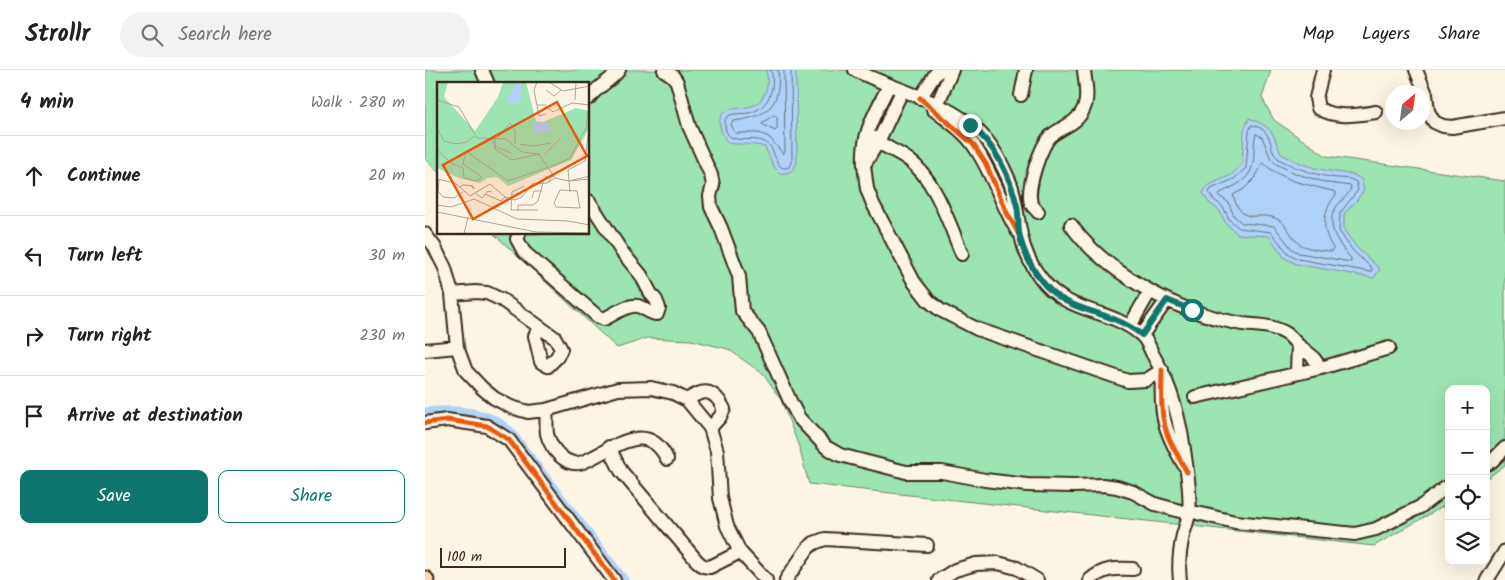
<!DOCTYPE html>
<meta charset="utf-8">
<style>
:root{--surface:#fff;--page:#f2f2f2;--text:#222;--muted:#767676;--line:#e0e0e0;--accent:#0f766e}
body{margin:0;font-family:Kalam,sans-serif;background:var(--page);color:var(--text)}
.controls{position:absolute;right:15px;bottom:15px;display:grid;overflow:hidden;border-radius:10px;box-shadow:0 5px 20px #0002}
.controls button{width:45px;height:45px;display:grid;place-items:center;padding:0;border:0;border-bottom:1px solid var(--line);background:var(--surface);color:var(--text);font:25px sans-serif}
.compass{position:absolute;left:960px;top:15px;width:45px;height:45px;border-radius:50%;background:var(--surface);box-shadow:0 5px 20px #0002;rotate:29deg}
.scale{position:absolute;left:15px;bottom:12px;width:126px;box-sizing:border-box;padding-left:5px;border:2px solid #3b2a1e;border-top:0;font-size:14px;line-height:18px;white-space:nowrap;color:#3b2a1e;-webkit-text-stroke:4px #fcf5e5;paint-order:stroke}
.stop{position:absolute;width:15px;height:15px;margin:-11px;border:4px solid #0f766e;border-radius:50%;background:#fff}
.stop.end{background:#0f766e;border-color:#fff;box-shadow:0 1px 5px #0008}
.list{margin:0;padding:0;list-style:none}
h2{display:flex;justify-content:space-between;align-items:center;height:65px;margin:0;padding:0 20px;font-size:21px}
h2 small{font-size:16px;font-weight:400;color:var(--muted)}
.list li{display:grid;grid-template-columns:32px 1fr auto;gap:15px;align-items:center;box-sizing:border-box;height:80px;padding:0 20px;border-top:1px solid var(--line)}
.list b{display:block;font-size:19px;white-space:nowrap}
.list em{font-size:16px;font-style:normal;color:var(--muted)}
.actions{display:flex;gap:10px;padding:15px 20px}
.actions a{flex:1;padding:11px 0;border:1px solid var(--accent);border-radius:10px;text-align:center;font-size:18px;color:var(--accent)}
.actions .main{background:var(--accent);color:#fff}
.icon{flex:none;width:28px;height:28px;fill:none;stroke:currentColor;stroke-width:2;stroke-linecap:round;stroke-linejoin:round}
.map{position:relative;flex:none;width:1080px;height:510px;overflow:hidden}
header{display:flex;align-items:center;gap:30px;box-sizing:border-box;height:70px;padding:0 25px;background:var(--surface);border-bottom:1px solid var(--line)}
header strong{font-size:24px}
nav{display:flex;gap:28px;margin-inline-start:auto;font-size:18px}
.search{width:350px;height:45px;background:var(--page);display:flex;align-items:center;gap:12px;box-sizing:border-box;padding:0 18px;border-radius:28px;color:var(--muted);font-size:19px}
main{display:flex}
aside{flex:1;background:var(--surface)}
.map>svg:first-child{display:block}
.green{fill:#9ce4b2;stroke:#6c8768}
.water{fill:#afd3f8;stroke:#818fa1}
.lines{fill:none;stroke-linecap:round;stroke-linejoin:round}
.shore{stroke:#696e75;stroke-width:1}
.canal{stroke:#afd3f8;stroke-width:9}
.minor-casing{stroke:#3b2a1e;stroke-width:16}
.major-casing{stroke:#3b2a1e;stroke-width:19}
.minor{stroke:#fcf5e5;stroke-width:12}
.major{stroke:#fedbac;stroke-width:15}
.cycleway-casing{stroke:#fcf5e5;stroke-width:8}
.cycleway{stroke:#e8590c;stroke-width:5}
.route{stroke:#0f766e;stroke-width:6}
.inset-road{fill:none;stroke:#afa495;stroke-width:1}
.view{fill:#e8590c;fill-opacity:0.15;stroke:#e8590c;stroke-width:2.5}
.inset-edge{fill:none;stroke:#3b2a1e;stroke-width:2.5}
</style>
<header>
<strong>Strollr</strong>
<div class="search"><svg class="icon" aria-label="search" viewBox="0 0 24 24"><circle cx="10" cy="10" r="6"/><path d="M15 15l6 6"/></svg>Search here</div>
<nav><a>Map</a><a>Layers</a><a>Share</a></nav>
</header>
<main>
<aside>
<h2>4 min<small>Walk · 280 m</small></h2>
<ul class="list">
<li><svg class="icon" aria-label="ahead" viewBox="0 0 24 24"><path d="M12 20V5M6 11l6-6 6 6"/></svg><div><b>Continue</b></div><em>20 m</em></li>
<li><svg class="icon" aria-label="left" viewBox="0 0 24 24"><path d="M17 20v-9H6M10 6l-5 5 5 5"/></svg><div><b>Turn left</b></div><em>30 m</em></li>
<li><svg class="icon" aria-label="right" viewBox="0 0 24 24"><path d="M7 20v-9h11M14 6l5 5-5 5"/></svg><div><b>Turn right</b></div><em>230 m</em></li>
<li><svg class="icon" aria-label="arrive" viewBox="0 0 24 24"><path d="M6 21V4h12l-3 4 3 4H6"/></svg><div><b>Arrive at destination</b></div></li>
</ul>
<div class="actions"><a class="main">Save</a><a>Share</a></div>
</aside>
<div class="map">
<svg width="1080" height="510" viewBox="0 0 1080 510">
<rect width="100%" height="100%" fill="#fcf5e5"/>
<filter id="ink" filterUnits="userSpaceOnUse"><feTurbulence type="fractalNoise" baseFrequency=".02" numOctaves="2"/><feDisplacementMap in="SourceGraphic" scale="10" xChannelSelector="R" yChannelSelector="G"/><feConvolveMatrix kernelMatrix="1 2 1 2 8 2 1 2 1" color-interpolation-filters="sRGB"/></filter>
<g filter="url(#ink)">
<path class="green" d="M0 0H846L837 28 849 50 901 86 1080 111V395L1061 409V319H1024V433L949 476 384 414 374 377 356 330 338 304 303 279 266 270 223 268 192 278 69 164H164V14H14V103L0 88Z"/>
<path class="water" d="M341 0H371L372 92C368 101 365 104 355 103L349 97 340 77C328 73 315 75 303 73 296 64 288 45 304 40 319 36 333 40 340 23 343 16 343 7 341 0Z
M824 48C848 58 847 61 856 84L875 93 893 99 929 105 936 109 939 120 932 130 919 144V160L932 178 955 199 949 208 871 194 860 188 844 166 812 164 800 152 794 140 784 133 778 123 782 116 806 105 817 95 819 60Z"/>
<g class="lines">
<path class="shore" d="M346 0C351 18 344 38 324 43 318 44 310 43 305 45 301 47 299 51 300 55 301 80 332 62 344 75 351 82 351 103 364 97L367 90 366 0
M353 0C357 37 341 47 308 51L306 54 310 63H334L344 67 358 84 360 81 359 0
M349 45 352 47V59L350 61 337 54Z
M827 55C851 60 842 81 854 89 869 98 888 104 905 107 914 109 924 107 931 112L933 120 915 143 914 161 928 181 947 198 946 202 873 189 863 183 846 162 814 158 804 149 798 137 788 129 784 122 786 119 809 109 821 98 824 61Z
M831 64 837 67 846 89 851 94 872 104 903 113 926 116C925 126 914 131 910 139 900 155 915 177 926 188V192L874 183 867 179 849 156 817 153 809 146 803 132 794 126 795 123C816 113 828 109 829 84 829 77 829 70 831 64Z
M838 93 848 101 868 111 911 122V125C897 141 896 160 908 178V181C898 181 878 179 871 171 865 164 862 155 854 150 834 138 818 160 808 125L819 119 830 108Z"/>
<path class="canal" d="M0 342C20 340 48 340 67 349 73 351 78 356 84 360L199 510"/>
<defs>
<path id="minor" d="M57 0 63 14
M239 0 248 6 252 12 264 56 286 105 288 115 285 126 286 137 296 158 314 206 317 241 334 262 365 331 374 348 401 377 415 385 481 402H517L560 410 602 415 648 416 678 415 692 417 708 422 730 434 755 441
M430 0C471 21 521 30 555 63 565 72 572 85 578 97 581 104 585 111 587 118 596 152 592 177 615 207 642 245 683 237 715 264 721 268 724 276 727 283 748 318 756 354 761 394 763 410 766 427 764 443 763 450 760 458 758 465 755 479 753 495 755 510
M898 0 891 28 893 38C911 49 931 45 951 42
M991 0 1001 24 1003 41 1009 52 1018 56 1027 57 1080 48
M464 15C450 44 437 62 439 95L453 72 477 21
M596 25 601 0
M164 28C172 16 185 12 194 0
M495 28 511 3 517 0
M512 35 527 0
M508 39C522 50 539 61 549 76 568 103 576 135 593 162
M447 67C458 77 472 81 484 90 511 110 524 154 537 184
M439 95 442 119 448 134 489 212 503 230 515 240 552 259 703 311 721 310 737 300
M613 142C611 139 607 136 606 133 601 119 616 73 627 65 639 56 653 53 659 38 664 27 660 12 659 0
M646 155C673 194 735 232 781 245 793 249 806 252 818 254 833 256 848 255 862 264 866 267 870 272 873 275
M0 164 9 176 20 198 27 224 32 277 41 301 57 318 69 328 86 337 103 342 121 340 193 319 226 318 248 323 262 330 285 358 292 381 295 428 302 456 315 482 341 510
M94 164 92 169 99 182 172 246 179 249C189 244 203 234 213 236 220 238 225 244 232 244L234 238 231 230 226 224 216 205 197 182 164 131
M27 224 50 222 62 223 77 230 130 268 136 279 132 287 123 296 116 292 110 266 114 257
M705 256 725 221
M717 265 742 230
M0 280 32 277
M872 302 873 275 887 286 896 298
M737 305C735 346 739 360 759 395
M770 327 896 298 964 278
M262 330C279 318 289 319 299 339L295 347 285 358
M121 340C122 348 121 357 122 364 126 379 141 398 158 392 185 381 222 347 242 389
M0 353 22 350 62 356 84 370 189 510
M184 377 196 401 272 491 278 496 285 497 315 482
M1061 394 1067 391 1080 378
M772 443 810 452 930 464 951 459 995 437 1024 415
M361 510 383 478 389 473 400 469 502 475
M514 510 530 500 551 494 573 493 592 498 612 510
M665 510C678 498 691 498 708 499
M1062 510 1080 481"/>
<path id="major" d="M0 509 1 510"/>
</defs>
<use href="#minor" class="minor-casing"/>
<use href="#major" class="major-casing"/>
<use href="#minor" class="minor"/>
<use href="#major" class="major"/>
<defs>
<path id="cycleway" d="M495 28 548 74 561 94 582 143 594 164
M737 300C737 317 735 335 739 352 742 370 754 387 762 402
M0 353 22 350 62 356 84 370 189 510"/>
</defs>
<use href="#cycleway" class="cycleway-casing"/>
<use href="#cycleway" class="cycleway"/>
</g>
</g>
<g class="lines" filter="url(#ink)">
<path class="route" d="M545 55C570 74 585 106 592 136 594 145 593 154 594 163 598 183 610 206 625 220 642 237 670 241 691 250 701 254 709 259 717 265L742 230 767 240"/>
</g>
<g transform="translate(12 12)">
<rect width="152" height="152" fill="#fcf5e5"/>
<path d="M0 0H11L7 15 38 49 61 15 66 0H89L99 39 106 40 139 26 152 29V47L134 78 71 104 60 95 50 96 43 101 22 96 0 86Z" fill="#9ce4b2"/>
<path d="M80 0H84L85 18 74 23 70 17ZM96 40H111L112 46 118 50 97 51Z" fill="#afd3f8"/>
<path class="inset-road" d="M100 0 97 8 102 34 109 32M112 0 126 9 153 4M109 8 117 14 124 8M0 18 22 25 40 56 69 57 79 66M138 18 139 0M100 23H108L116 30 135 21 153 23M0 47 7 59 19 62 30 60 37 54M60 57 73 41 78 49V62M56 58 58 67V57M83 62 96 64 114 61M57 64 74 71M78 65 85 70 102 72 118 96 132 99M58 67 75 78 102 72M0 68 14 81 26 86 27 96 39 99 45 95 26 82 29 69 71 99 112 85M107 73 124 56M153 73V94M113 85 133 76 149 46 151 29M116 94 110 101 118 96M153 94 132 99 153 97M0 97 18 101 33 114 53 102 68 115 78 118 85 115 95 102 110 101M2 98 1 109 6 115 17 116 26 110M87 104 75 110 74 128H101M22 105 26 103H28L36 104 37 107 33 103M123 108 140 109 143 126 119 125 117 121ZM133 110 131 88 148 79 151 53M39 112 45 116 51 109 55 110M48 112 64 119 68 115M95 116 97 109H105M0 123 14 125 37 117 80 137 131 139 153 143M81 129V123H96L101 119 107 97 110 94M0 130 99 150 153 151M27 152 31 135"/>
<path class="view" d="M120 20 150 74 36 137 6 83Z"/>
<rect width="152" height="152" class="inset-edge"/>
</g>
</svg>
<div class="controls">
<button>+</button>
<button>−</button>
<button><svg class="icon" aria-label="locate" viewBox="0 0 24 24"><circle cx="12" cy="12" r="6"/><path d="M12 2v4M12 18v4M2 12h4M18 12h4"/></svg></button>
<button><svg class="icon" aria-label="layers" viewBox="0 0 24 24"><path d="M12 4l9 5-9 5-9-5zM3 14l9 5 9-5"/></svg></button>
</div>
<svg class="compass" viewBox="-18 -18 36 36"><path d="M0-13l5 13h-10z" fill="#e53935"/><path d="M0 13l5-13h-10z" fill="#767676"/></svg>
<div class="scale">100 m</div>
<div class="stop" style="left:767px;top:240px"></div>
<div class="stop end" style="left:545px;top:55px"></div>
</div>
</main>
